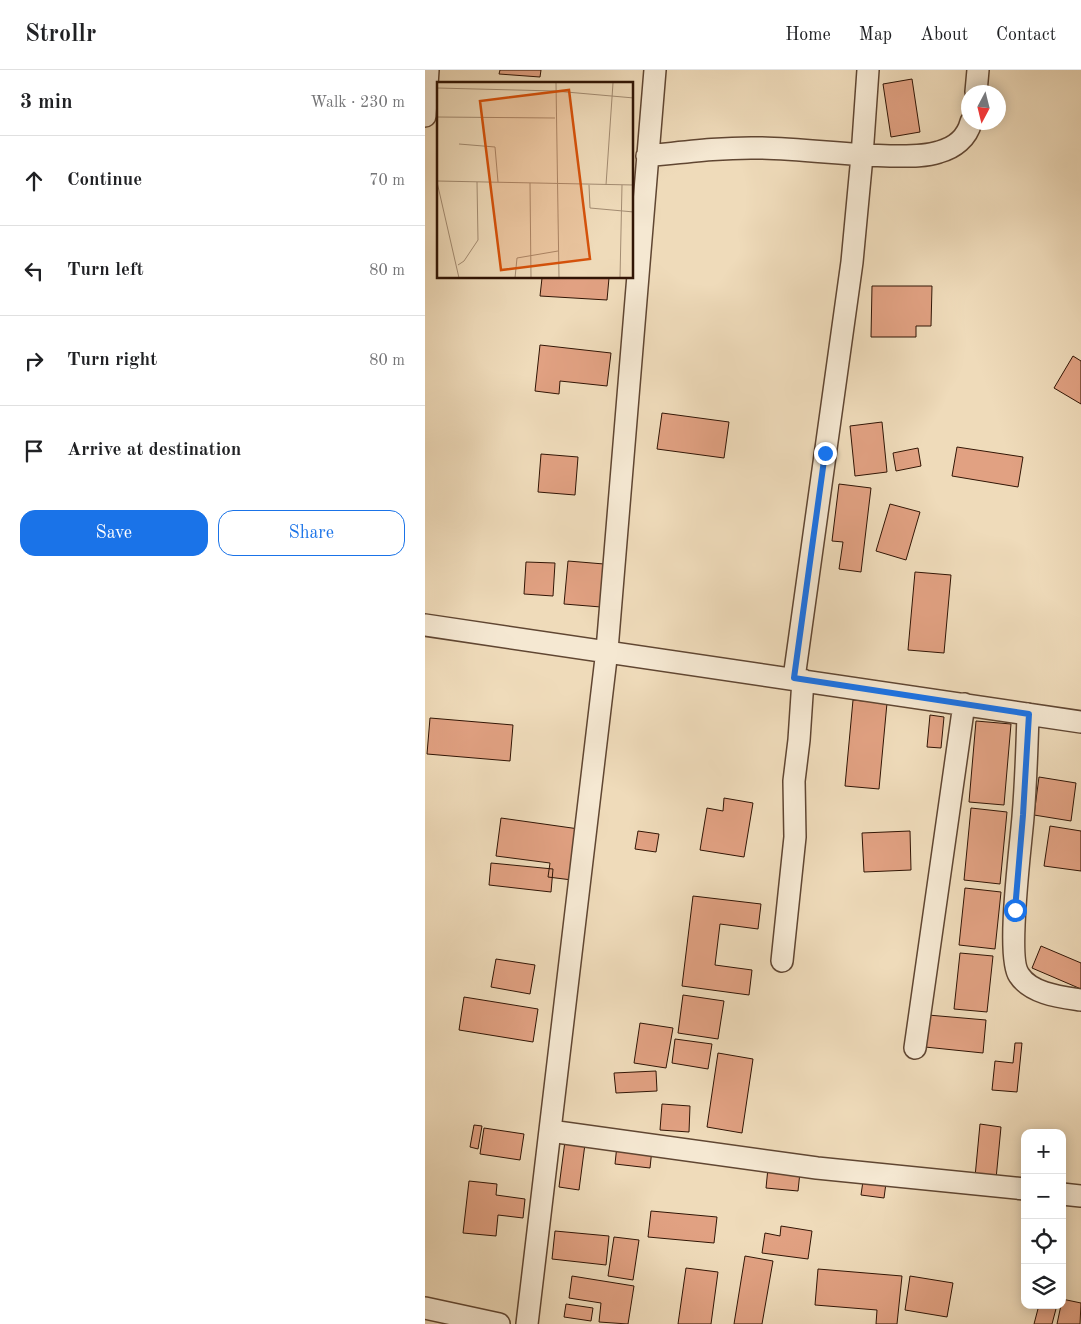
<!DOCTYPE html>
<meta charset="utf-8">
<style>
:root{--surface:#fff;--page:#f6f6f6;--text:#202124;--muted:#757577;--line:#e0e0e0;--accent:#1a73e8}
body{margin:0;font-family:"Old Standard TT",serif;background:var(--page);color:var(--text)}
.controls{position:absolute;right:15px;bottom:15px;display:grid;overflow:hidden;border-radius:10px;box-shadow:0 2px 12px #0003}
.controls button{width:45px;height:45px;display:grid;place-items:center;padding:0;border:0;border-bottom:1px solid var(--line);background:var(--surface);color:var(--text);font:25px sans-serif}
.compass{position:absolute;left:536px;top:15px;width:45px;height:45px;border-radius:50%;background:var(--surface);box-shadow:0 2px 12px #0003;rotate:187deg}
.stop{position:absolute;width:15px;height:15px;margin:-11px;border:4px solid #1a73e8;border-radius:50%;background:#fff}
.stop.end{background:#1a73e8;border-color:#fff;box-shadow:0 1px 5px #0008}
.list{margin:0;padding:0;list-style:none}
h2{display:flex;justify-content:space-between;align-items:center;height:65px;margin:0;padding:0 20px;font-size:21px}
h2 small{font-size:16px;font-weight:400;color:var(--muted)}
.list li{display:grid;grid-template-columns:32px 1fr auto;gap:15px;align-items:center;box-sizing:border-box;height:90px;padding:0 20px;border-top:1px solid var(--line)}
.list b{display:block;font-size:19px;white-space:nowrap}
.list em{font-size:16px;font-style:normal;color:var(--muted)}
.actions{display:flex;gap:10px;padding:15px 20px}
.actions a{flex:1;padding:11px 0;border:1px solid var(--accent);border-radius:15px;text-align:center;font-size:18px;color:var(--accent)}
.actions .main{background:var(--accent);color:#fff}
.icon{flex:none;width:28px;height:28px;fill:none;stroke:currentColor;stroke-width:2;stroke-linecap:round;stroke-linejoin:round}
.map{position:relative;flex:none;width:656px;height:1254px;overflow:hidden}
header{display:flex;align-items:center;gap:30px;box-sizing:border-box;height:70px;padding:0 25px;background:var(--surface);border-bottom:1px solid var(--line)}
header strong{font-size:24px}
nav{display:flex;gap:28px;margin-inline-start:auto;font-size:18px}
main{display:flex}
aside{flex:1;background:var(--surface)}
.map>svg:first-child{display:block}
.building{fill:#e1a182;stroke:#311505}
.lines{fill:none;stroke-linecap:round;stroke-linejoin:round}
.minor-casing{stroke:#604632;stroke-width:24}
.minor{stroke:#f5e8d2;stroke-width:21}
.route{stroke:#1a73e8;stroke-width:6}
.inset-road{fill:none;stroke:#a38c72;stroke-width:1}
.view{fill:#d6520b;fill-opacity:0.15;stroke:#d6520b;stroke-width:2.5}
.inset-edge{fill:none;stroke:#311505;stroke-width:2.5}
</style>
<header>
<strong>Strollr</strong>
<nav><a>Home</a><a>Map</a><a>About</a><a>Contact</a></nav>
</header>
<main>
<aside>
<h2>3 min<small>Walk · 230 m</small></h2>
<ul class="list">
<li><svg class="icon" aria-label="ahead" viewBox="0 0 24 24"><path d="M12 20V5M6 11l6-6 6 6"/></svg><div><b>Continue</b></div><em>70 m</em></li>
<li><svg class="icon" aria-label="left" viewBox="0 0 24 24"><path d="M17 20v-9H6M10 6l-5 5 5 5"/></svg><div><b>Turn left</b></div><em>80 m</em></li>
<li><svg class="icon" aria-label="right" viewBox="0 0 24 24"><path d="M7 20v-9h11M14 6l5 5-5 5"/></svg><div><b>Turn right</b></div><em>80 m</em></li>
<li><svg class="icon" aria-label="arrive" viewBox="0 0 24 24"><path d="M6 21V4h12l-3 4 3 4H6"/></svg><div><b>Arrive at destination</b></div></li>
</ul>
<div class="actions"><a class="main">Save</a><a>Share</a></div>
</aside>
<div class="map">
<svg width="656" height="1254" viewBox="0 0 656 1254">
<rect width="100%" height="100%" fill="#efdbba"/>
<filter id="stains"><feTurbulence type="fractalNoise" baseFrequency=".004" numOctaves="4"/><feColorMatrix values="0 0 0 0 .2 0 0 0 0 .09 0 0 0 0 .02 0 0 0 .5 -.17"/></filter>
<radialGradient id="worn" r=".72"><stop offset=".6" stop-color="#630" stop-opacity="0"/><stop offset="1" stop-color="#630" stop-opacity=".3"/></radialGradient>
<path class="building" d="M75 0H116L115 7 74 4Z
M487 9 495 62 466 67 458 14Z
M117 208H184L182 230 115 226Z
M447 216H507L506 256H491V267H446Z
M115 275 186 283 182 316 135 311 134 324 110 321Z
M648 286 656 291V334L629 318Z
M237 343 304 352 299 388 232 379Z
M457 352 462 402 430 406 425 356Z
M532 377 598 387 593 417 527 406Z
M493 378 496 396 471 401 468 383Z
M116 384 153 387 150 425 113 422Z
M414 414 446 418 436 502 414 499 418 472 407 471Z
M465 434 495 442 481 490 451 481Z
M143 491 179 494 176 537 139 534Z
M101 492 130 493 128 526 99 524Z
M490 502 526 505 519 583 483 580Z
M428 630 462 633 454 719 420 716Z
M505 645 519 647 516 678 502 677Z
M5 648 88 655 85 691 2 684Z
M551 651 586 654 579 735 544 732Z
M614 707 651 713 646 751 609 745Z
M299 728 328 733 319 787 275 780 282 738 298 741Z
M546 738 582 742 575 814 539 810Z
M76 748 154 759 147 810 123 807 125 793 71 786Z
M625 756 656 761V801L619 796Z
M213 761 234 764 231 782 210 779Z
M485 761 486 800 439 802 437 763Z
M66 793 128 799 126 822 64 815Z
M540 818 576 822 570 879 534 875Z
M268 826 336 834 333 859 295 854 290 895 327 900 324 925 257 916Z
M616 876 656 893V919L607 898Z
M535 883 568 886 562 942 529 939Z
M71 889 110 895 105 924 66 917Z
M258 925 299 931 293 969 253 963Z
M39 927 113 939 108 972 34 960Z
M503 945 561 950 558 983 500 977Z
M215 953 248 958 241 998 209 993Z
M250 969 287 974 283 999 247 993Z
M590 973H597L592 1022 567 1020 570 991 588 993Z
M293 983 328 989 317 1063 282 1057Z
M231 1001 232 1021 191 1023 189 1003Z
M237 1034 265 1036 264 1062 235 1060Z
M555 1054 576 1057 571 1109 550 1107Z
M49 1055 57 1056 53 1079 45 1077Z
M59 1058 99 1064 95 1090 55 1084Z
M140 1071 160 1074 154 1120 134 1117Z
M192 1075 227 1079 225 1098 190 1094Z
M343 1098 375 1102 373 1121 341 1118Z
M44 1111 72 1114 71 1125 100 1129 98 1148 73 1145 71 1166 38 1163Z
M438 1111 461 1113 459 1128 436 1125Z
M226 1141 292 1147 289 1173 223 1167Z
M356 1156 387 1161 383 1189 337 1183 340 1163 355 1166Z
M130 1161 184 1166 181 1195 127 1189Z
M189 1167 214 1170 208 1210 183 1206Z
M320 1186 348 1191 337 1254H309Z
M261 1198 293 1202 286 1254H253Z
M393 1199 477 1206 472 1254H451L452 1240 390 1235Z
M147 1206 209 1216 203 1254 174 1252 176 1233 144 1228Z
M485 1206 528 1213 522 1247 480 1240Z
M637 1229 656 1233 655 1254H632L636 1235H637Z
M141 1234 168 1238 166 1251 139 1247Z
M614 1235H632L627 1254H609Z"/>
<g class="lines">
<defs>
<path id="minor" d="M551 22 553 0
M0 46 3 0
M222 86C260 82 297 77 336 78 379 79 422 85 465 86 481 86 499 87 514 82 529 78 542 68 546 52
M0 555 656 652
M369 608 427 192 437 86 443 0
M603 644C602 678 601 712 598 747 596 774 581 887 594 905 606 924 636 927 656 930
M357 891 370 767 369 711 374 670 378 610
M490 978 539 634
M125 1061 392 1098 600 1119
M637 1124 656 1126
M0 1238 74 1254
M102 1254 182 580 230 0"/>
</defs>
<use href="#minor" class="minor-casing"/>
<use href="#minor" class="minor"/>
</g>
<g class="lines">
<path class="route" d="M400 383 369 608 604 644 598 745 590 840"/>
</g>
<g transform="translate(12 12)">
<rect width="196" height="196" fill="#efdbba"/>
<path class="inset-road" d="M119 1 122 196M0 6 118 9 197 16M0 35 118 36M22 62 58 65 61 100M0 99 197 103M0 100 22 196M93 101 94 196M152 103 153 126 197 130M169 103 176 1M21 183 27 179 41 158 40 100M78 196 80 176 121 169M183 196 185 103"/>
<path class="view" d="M132 8 153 177 64 188 43 19Z"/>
<rect width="196" height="196" class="inset-edge"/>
</g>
<rect width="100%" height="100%" filter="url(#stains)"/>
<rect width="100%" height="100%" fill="url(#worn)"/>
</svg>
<div class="controls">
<button>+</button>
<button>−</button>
<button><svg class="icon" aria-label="locate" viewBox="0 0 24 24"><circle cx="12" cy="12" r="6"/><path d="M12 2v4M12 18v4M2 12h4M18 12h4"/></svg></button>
<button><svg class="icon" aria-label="layers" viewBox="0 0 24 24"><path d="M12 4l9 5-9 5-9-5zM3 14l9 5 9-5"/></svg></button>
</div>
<svg class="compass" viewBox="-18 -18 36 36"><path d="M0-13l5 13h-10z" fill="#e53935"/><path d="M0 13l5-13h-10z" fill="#757577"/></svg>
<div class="stop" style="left:590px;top:840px"></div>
<div class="stop end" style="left:400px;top:383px"></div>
</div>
</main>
